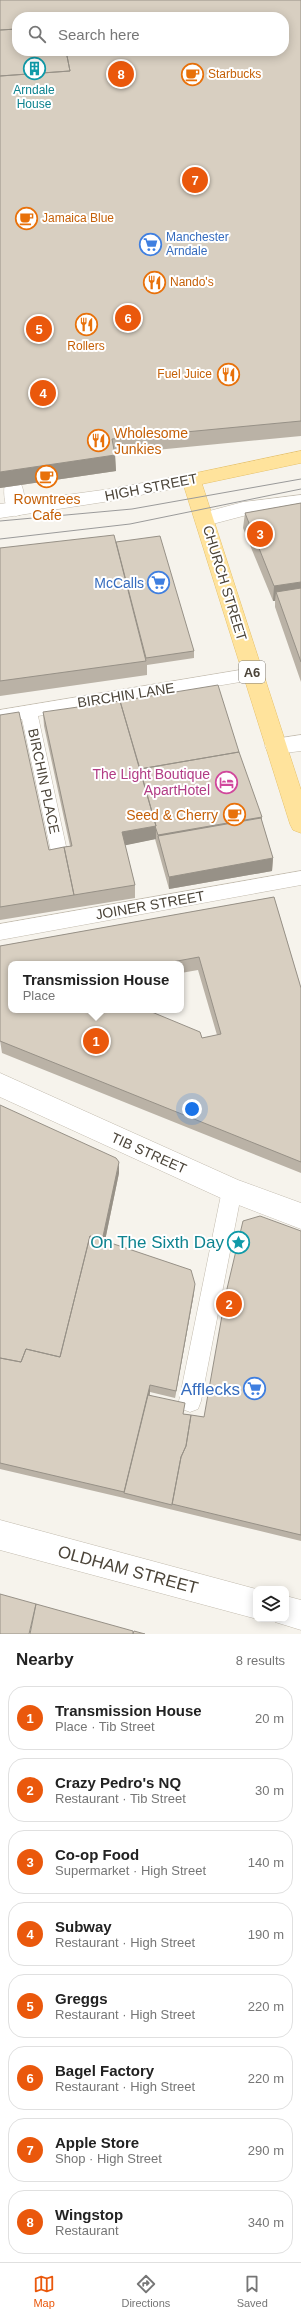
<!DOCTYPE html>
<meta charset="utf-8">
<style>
:root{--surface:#fff;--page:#f2f2f2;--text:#222;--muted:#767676;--line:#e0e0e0;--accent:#ea580c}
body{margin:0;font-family:Arial,sans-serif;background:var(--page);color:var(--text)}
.controls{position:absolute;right:12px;bottom:12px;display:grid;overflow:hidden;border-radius:8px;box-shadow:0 2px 10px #0003}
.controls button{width:36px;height:36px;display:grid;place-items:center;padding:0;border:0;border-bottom:1px solid var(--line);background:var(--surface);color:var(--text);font:20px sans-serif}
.you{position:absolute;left:192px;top:1109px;width:14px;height:14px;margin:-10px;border:3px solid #fff;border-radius:50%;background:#1a73e8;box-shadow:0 0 0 6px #1a73e833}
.badge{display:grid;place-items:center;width:26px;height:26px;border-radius:50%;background:var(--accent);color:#fff;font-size:13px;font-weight:700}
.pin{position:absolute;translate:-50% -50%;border:2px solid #fff;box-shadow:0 1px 4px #0006}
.popup{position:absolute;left:8px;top:961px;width:176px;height:52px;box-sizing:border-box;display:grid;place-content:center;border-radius:8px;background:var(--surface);filter:drop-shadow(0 1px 3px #0005);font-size:13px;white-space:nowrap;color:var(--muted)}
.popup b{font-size:15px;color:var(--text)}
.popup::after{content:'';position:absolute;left:50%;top:100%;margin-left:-8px;border:8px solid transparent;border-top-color:var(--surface)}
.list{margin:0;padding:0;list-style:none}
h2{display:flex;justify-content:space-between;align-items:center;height:52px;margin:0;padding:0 16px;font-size:17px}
h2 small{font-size:13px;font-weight:400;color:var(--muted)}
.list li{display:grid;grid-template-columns:26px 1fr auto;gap:12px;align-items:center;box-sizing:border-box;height:64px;margin:0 8px 8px;padding:0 8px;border:1px solid var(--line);border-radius:16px}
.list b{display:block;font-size:15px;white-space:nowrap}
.list p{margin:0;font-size:13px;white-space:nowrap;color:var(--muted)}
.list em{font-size:13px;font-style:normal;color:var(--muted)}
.icon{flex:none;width:22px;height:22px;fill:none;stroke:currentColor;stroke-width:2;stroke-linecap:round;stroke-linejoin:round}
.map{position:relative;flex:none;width:301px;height:1634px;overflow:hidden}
.search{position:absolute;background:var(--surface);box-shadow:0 2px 10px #0003;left:12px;right:12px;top:12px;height:44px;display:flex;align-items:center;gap:10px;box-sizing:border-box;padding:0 14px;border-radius:16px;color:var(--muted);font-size:15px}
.sheet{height:628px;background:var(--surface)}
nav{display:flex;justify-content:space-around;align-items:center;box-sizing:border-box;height:56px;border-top:1px solid var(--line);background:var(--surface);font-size:11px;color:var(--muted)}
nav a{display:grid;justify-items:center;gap:2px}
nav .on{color:var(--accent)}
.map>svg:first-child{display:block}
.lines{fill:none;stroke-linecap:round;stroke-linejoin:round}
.service-casing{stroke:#c2bbae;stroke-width:1}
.pedestrian-casing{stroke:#c2bbae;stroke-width:1}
.minor-casing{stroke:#c2bbae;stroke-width:1}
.tertiary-casing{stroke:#c2bbae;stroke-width:1}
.primary-casing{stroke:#e6c16a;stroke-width:1}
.service{fill:#fff;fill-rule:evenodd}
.pedestrian{fill:#fff;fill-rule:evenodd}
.minor{fill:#fff;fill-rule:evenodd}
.tertiary{fill:#fff;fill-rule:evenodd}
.primary{fill:#ffe39c;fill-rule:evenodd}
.tram{stroke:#9a9a9a;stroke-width:1}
.wall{fill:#bab2a6;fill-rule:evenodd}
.shaded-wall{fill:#979187}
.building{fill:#d8cfc1;stroke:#979187;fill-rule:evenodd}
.labels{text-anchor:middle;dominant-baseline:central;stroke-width:4;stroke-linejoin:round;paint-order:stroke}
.far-food-label{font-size:12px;fill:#c56008;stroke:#fff;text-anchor:start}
.far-culture-label{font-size:12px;fill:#0d838f;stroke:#fff}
.far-shop-label{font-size:12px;fill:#366cbe;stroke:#fff;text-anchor:start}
.shield{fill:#fff;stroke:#817c74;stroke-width:1}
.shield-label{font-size:13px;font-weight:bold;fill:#4b4439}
.food-label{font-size:14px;fill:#c56008;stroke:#fff;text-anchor:start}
.street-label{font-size:14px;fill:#4b4439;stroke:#fff}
.shop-label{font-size:14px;fill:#366cbe;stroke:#fff;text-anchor:end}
.hotel-label{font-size:14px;fill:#b23c85;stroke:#fff;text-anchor:end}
.near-culture-label{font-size:17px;fill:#0d838f;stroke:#fff;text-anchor:end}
.near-shop-label{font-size:17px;fill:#366cbe;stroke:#fff;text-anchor:end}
.near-street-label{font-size:17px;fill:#4b4439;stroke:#fff}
</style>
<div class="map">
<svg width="301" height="1634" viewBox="0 0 301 1634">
<rect width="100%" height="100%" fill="#f6f3ec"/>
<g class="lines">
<defs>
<path id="service" d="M252 668 258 670 260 674 258 678 252 680 38 716 67 851 64 856 58 858 52 856 22 719 0 722V710Z
M301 871V885L0 940V924Z
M232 1180 239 1183 242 1190 201 1401 198 1409 190 1412 182 1409 179 1401 222 1190 225 1183Z"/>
<path id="pedestrian" d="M13 480 20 482C24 489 27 506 23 514L16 516 9 514C5 506 2 489 6 482Z"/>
<path id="minor" d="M301 495V507L243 516 205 526 198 524 196 519 198 514 243 502Z
M301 735V751L276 754 268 752 265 746 268 740Z
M0 1073 238 1180 301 1203V1229L223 1199 0 1097Z"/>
<path id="tertiary" d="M191 474 197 476 200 480 197 484 110 501 0 518V504L110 489Z
M0 1520 256 1589 257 1619 0 1550Z
M286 1596 301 1600V1630L275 1622 274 1619H286Z"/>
<path id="primary" d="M301 451V463L202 484 301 790V833L293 830 290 824 182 480 185 476 191 474Z"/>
</defs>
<use href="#service" class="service-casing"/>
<use href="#pedestrian" class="pedestrian-casing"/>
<use href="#minor" class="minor-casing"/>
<use href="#tertiary" class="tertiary-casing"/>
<use href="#primary" class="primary-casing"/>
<use href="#service" class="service"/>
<use href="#pedestrian" class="pedestrian"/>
<use href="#minor" class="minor"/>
<use href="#tertiary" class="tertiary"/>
<use href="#primary" class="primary"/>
<path class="tram" d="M0 521 132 509 301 479
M0 539 130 524 301 489"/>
</g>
<path class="wall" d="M0 0H301V436L115 454 116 471 0 488Z
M301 503V682L275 607V601H273L243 528 245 513Z
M116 542 194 651V658L147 665V675L0 696V548Z
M43 712 261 818 273 858 272 871 169 889 155 839 125 845 135 885V898L0 920V715L49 850 70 846 44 726Z
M274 897 301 988V1173L2 1053 0 1040V946ZM11 964H181V973L198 970 217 1035 202 1038Z
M0 1105 119 1173 105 1241 194 1293 175 1398 150 1392V1395L184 1414 204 1417 301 1231V1541L124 1498 0 1469Z"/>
<path class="shaded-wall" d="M115 455 116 471 0 488V472Z
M301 582V596L276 592 275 601H273L274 586Z
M262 817 260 830 158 836 157 848 158 835Z
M156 826V839L122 846V832Z
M273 858 272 871 169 889V877Z
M119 1162V1173L103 1250 102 1241Z
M195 1284 194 1293 175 1398 176 1391Z
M150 1385V1392L126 1493Z"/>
<path class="building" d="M0 0H301V421L112 439 115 455 0 472V76L70 71 66 51H284V17H17V29L0 30Z
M17 29V51H66L70 71 0 76V30Z
M301 503V582L274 586 245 513Z
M114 535 146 661 0 681V548Z
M160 536 194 651 146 658 116 542Z
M301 588V662L276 592Z
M218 685 239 752 140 769 120 701Z
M120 701 156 826 122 832 135 885 74 895 64 847 72 846 43 712Z
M19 712 49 850 64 847 74 895 0 907V715Z
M239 752 262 817 158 835 155 826H156L140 769Z
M261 818 273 858 169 877 158 836Z
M274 897 301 988V1162L0 1041V946ZM199 957 221 1034 202 1038 200 1032 147 1010H11V964H161Z
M0 1105 116 1158 119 1162 102 1241 90 1236 60 1357 26 1349 21 1362 0 1358Z
M260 1216 301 1231V1535L172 1504 181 1457 186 1446 191 1415 204 1417 226 1293 243 1221Z
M90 1236 191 1270 195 1284 176 1391 150 1385 124 1492 0 1463V1358L21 1362 26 1349 60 1357Z
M148 1395 185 1403 183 1414 191 1415 186 1446 181 1457 172 1505 124 1493Z
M0 1594 36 1604 29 1634H0Z
M36 1604 133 1631V1634H30Z
M134 1631 145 1634H133Z"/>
<defs>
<symbol id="building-ring" viewBox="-11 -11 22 22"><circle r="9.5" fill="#fff" stroke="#0f9aa8" stroke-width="1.5"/><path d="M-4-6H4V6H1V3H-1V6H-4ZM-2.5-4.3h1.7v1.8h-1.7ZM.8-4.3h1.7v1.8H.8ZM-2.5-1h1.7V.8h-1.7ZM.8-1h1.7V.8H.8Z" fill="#0f9aa8"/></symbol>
<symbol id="cafe-ring" viewBox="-11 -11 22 22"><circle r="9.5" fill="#fff" stroke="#e8710a" stroke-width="1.5"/><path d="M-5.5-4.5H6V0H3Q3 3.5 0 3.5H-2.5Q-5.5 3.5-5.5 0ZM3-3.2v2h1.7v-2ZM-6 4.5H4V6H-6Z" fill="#e8710a"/></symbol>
<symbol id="supermarket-ring" viewBox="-11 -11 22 22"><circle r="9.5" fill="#fff" stroke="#3f7fe0" stroke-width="1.5"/><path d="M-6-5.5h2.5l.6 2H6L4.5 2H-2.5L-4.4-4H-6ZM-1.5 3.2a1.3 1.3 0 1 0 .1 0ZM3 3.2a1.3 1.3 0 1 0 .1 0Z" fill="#3f7fe0"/></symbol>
<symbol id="restaurant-ring" viewBox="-11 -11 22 22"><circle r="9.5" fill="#fff" stroke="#e8710a" stroke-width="1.5"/><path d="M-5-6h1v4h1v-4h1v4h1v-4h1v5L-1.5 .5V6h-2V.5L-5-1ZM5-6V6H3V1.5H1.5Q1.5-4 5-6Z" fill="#e8710a"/></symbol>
<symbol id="hotel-ring" viewBox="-11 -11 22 22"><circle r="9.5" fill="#fff" stroke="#d1479c" stroke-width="1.5"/><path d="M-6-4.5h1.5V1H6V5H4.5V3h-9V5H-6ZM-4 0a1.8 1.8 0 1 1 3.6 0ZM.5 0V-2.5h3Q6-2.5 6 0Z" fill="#d1479c"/></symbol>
<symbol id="sight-ring" viewBox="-11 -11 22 22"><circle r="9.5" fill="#fff" stroke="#0f9aa8" stroke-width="1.5"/><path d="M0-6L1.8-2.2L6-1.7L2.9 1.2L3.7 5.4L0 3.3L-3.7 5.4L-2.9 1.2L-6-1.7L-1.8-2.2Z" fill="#0f9aa8"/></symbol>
</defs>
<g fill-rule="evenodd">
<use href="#building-ring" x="22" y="56" width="25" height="25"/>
<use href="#cafe-ring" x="180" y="62" width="25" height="25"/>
<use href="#cafe-ring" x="14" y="206" width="25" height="25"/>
<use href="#supermarket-ring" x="138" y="232" width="25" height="25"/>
<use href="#restaurant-ring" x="142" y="270" width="25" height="25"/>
<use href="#restaurant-ring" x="74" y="312" width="25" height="25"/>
<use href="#restaurant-ring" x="216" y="362" width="25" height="25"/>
<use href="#restaurant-ring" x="86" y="428" width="25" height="25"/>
<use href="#cafe-ring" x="34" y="464" width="25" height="25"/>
<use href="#supermarket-ring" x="146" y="570" width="25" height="25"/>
<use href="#hotel-ring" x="214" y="770" width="25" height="25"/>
<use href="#cafe-ring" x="222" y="802" width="25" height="25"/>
<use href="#sight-ring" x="226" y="1230" width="25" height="25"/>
<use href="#supermarket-ring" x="242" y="1376" width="25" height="25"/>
</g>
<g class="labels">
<g class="far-food-label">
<text x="208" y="74">Starbucks</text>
<text x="42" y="218">Jamaica Blue</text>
<text x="170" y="282">Nando's</text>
<text x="86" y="346" text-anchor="middle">Rollers</text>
<text x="212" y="374" text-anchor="end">Fuel Juice</text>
</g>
<g class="far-culture-label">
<text x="34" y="90">Arndale<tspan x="34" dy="14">House</tspan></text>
</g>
<g class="far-shop-label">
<text x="166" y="237">Manchester<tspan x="166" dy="14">Arndale</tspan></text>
</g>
<rect class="shield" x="239" y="661" width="26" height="22" rx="3"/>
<g class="shield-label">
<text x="252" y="672">A6</text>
</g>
<g class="food-label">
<text x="114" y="433">Wholesome<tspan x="114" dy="16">Junkies</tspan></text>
<text x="47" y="499" text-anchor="middle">Rowntrees<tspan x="47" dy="16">Cafe</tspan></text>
<text x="218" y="815" text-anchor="end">Seed &amp; Cherry</text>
</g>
<g class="street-label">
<text transform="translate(151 487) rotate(-11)">HIGH STREET</text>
<text transform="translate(225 583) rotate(73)">CHURCH STREET</text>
<text transform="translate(126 695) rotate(-9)">BIRCHIN LANE</text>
<text transform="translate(44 781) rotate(78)">BIRCHIN PLACE</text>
<text transform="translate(150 905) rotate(-10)">JOINER STREET</text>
<text transform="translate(149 1153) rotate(24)">TIB STREET</text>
</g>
<g class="shop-label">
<text x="144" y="583">McCalls</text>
</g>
<g class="hotel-label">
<text x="210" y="774">The Light Boutique<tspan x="210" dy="16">ApartHotel</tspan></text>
</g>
<g class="near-culture-label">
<text x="224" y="1242">On The Sixth Day</text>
</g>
<g class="near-shop-label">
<text x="240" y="1389">Afflecks</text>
</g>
<g class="near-street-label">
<text transform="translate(128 1570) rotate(15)">OLDHAM STREET</text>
</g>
</g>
</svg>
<div class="controls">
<button><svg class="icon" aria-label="layers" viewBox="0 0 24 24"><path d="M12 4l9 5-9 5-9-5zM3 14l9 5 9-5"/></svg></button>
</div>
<div class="you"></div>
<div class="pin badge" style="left:96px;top:1041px">1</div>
<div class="popup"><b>Transmission House</b>Place</div>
<div class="pin badge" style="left:229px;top:1304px">2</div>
<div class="pin badge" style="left:260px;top:534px">3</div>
<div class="pin badge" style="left:43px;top:393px">4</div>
<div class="pin badge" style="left:39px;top:329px">5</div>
<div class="pin badge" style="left:128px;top:318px">6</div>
<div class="pin badge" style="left:195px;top:180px">7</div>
<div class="pin badge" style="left:121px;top:74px">8</div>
<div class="search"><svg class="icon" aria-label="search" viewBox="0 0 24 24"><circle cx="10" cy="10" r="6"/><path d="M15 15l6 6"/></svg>Search here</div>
</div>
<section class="sheet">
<h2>Nearby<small>8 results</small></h2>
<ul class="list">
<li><span class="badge">1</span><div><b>Transmission House</b><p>Place · Tib Street</p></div><em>20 m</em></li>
<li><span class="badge">2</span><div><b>Crazy Pedro's NQ</b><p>Restaurant · Tib Street</p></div><em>30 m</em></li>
<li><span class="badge">3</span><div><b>Co-op Food</b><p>Supermarket · High Street</p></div><em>140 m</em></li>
<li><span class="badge">4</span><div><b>Subway</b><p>Restaurant · High Street</p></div><em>190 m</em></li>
<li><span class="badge">5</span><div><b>Greggs</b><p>Restaurant · High Street</p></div><em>220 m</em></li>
<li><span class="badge">6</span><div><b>Bagel Factory</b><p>Restaurant · High Street</p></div><em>220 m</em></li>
<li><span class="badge">7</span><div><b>Apple Store</b><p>Shop · High Street</p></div><em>290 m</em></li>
<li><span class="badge">8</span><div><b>Wingstop</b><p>Restaurant</p></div><em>340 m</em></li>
</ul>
</section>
<nav>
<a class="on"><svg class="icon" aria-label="map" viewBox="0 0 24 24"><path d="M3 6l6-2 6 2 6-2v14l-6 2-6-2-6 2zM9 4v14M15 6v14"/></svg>Map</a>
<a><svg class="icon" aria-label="directions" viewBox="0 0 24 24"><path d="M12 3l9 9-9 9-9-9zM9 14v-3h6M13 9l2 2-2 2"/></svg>Directions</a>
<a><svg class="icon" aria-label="saved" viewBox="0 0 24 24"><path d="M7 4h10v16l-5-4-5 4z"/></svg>Saved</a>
</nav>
